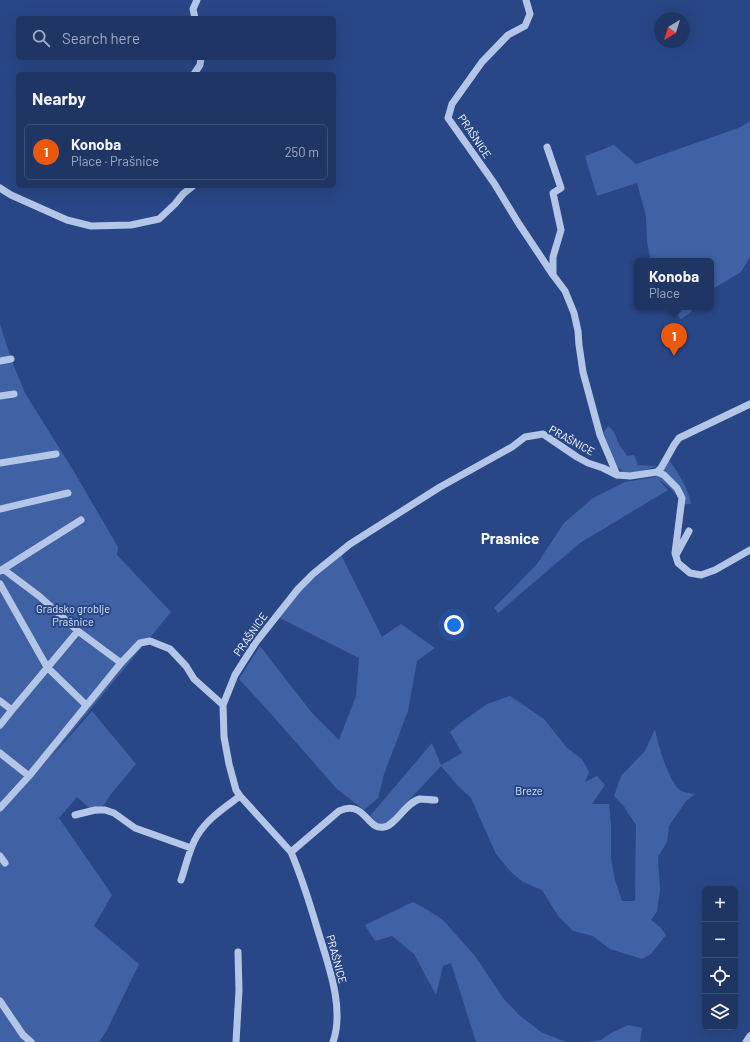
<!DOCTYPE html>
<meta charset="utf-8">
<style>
:root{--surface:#1f3564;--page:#273d6a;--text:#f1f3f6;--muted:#a1abbf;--line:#3c5078;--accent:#ea580c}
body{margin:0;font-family:Barlow,sans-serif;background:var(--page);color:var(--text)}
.controls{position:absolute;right:12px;bottom:12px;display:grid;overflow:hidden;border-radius:6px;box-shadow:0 4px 16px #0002}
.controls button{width:36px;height:36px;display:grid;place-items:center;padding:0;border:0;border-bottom:1px solid var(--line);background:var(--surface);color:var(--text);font:20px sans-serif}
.compass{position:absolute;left:654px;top:12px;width:36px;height:36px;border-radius:50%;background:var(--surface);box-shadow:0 4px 16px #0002;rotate:218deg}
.you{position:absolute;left:454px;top:625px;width:14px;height:14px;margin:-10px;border:3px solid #fff;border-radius:50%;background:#1a73e8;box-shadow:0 0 0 6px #1a73e833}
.badge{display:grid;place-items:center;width:26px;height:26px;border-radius:50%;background:var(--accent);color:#fff;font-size:13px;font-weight:700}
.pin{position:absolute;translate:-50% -33px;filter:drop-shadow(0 1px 2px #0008)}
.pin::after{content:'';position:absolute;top:21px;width:14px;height:12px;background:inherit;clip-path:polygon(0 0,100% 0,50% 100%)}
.popup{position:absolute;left:634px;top:258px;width:80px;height:52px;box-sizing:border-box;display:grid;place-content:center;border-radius:6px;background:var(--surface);filter:drop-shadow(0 1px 3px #0005);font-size:13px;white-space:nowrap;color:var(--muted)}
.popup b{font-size:15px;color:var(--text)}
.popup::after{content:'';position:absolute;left:50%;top:100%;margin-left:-8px;border:8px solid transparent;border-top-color:var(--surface)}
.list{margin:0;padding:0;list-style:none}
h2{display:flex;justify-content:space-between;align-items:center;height:52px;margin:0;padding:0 16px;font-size:17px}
h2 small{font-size:13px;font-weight:400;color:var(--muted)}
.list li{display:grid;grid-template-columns:26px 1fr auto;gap:12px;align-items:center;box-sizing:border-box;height:56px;margin:0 8px 8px;padding:0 8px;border:1px solid var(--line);border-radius:6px}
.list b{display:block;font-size:15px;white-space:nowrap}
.list p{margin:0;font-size:13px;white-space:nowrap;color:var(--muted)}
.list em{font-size:13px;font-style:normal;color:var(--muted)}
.icon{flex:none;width:22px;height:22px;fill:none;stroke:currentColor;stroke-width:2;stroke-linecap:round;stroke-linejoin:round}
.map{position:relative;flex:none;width:750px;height:1042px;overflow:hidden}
.search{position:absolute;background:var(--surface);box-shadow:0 4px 16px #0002;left:16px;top:16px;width:320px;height:44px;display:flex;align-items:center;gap:10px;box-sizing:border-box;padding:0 14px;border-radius:6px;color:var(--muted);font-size:15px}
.panel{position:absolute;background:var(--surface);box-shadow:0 4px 16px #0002;left:16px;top:72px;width:320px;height:116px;border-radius:6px}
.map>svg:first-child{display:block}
.green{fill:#4062a4}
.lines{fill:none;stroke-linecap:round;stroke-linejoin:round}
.minor{stroke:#b4c6e8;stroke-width:7}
.labels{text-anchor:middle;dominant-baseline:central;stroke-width:4;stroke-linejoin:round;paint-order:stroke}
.street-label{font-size:11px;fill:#fff;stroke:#294786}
.park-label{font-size:11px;fill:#d7e2f6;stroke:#294786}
.district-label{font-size:15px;font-weight:bold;fill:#fff;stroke:#294786}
</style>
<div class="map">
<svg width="750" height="1042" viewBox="0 0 750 1042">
<rect width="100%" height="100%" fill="#294786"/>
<path class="green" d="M750 121V257L741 272 711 290V261H651L647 242 646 216 637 183 597 196 585 156 614 145 636 164 741 127Z
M669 307H695L690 313 681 319Z
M0 324 11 359 25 393 73 470 118 547 117 555 171 612 46 763 92 711 136 764 111 794 97 815 77 797 59 818 112 895 94 926 139 964 107 1030 99 1042H0Z
M608 426C617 433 615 437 620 446 622 449 625 452 627 456L634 455 637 462V465L657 466 627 476 612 461 602 434Z
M669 460C678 472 689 490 691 504L677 505 679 498 670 488 658 479 668 490 580 543 498 613 494 608 537 564 564 523 593 498 625 482 655 477Z
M341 555 382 637 401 624 435 648 417 661 408 711 384 774 378 798 364 810 337 789 272 715 239 679 260 646 312 713 339 740 356 696 359 658 278 617 301 590Z
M510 696 544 719 567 748 582 759 589 772 585 782 597 776 605 785 592 804H609L611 823V859L615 880 622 901H635L636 825 623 805 614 796 621 776 645 751 655 729C657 742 669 783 680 790 684 793 690 793 695 794L686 801 669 826 667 842 658 857 660 890 657 911 651 920 661 928 666 935 651 954 642 959 610 949 593 936 573 931 558 916 542 890 523 882 512 873 496 854 471 798 457 785 441 766 382 829 370 816 432 743 441 765 462 753 450 732 463 721 487 704Z
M413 902 426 909 443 920 475 956 503 998 519 1015 541 1032 566 1042H476L451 963 443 966 436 995 414 954 392 936 375 941 365 925Z
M628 1025 642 1028 640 1042H587L601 1040 611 1033Z"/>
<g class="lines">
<path class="minor" d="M526 0 530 14 525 26 508 35 482 62 452 104 448 118 494 183 519 224 553 275 565 291 574 313 578 331 579 345 583 372 600 435 617 475
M195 18 193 9 197 0
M194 74 200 65 201 58
M547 147 561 188 553 193 561 230 553 257V274
M0 188 11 195 67 220 91 226 131 225 159 219 175 204 183 194 193 186
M0 361 11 359
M0 396 14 394
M0 463 56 454
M657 472 664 475 677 488 682 498 675 553 678 563 690 573 701 575 715 570 750 550
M0 509 68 493
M676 555 689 531
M3 569 39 596 78 631 121 663
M0 571 81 520
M0 584 47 667 86 705
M0 701 12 710 0 725
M12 710 78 631
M0 753 29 776
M0 808 29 776 121 663 140 643 150 641 170 649 186 666 194 679 223 705
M75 815 95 810H105L114 813 135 828 191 848
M291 852 339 811C365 799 367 831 384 827 395 826 406 802 420 799 424 799 431 800 435 800
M0 856 5 863
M181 880C186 866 189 849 197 836 207 819 224 808 240 796
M0 1001 23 1035 31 1042
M236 1042 239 990 238 952
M333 1042C345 1008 328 964 318 931 310 904 302 878 291 852L240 796 236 790 229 764 224 737 223 705 235 675 256 642 298 589 313 574 350 544 440 487 512 447 525 437 543 434 549 438 577 457 588 463 603 468 617 475 630 476 657 472 661 468 674 445 679 438 750 404
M746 1042 750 1036"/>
</g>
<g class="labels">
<g class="street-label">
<text transform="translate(475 136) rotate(56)">PRAŠNICE</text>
<text transform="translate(572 440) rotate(29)">PRAŠNICE</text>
<text transform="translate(250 634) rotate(-55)">PRAŠNICE</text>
<text transform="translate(337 959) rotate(75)">PRAŠNICE</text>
</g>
<g class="park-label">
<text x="73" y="608">Gradsko groblje<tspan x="73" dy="13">Prašnice</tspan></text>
<text x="529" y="790">Breze</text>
</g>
<g class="district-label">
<text x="510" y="538">Prasnice</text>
</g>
</g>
</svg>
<div class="controls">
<button>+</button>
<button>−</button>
<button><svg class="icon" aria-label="locate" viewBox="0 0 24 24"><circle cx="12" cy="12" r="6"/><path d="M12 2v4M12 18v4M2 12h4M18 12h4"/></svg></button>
<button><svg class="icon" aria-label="layers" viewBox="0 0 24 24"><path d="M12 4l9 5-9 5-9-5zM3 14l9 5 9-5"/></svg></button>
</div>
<svg class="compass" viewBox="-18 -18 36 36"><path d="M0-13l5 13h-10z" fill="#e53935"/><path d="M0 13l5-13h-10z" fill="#a1abbf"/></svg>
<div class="you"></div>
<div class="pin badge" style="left:674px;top:356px">1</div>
<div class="popup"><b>Konoba</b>Place</div>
<div class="search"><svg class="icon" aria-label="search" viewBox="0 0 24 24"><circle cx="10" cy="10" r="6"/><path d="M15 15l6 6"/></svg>Search here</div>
<section class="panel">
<h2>Nearby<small></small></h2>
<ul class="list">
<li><span class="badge">1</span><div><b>Konoba</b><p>Place · Prašnice</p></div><em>250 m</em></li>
</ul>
</section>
</div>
